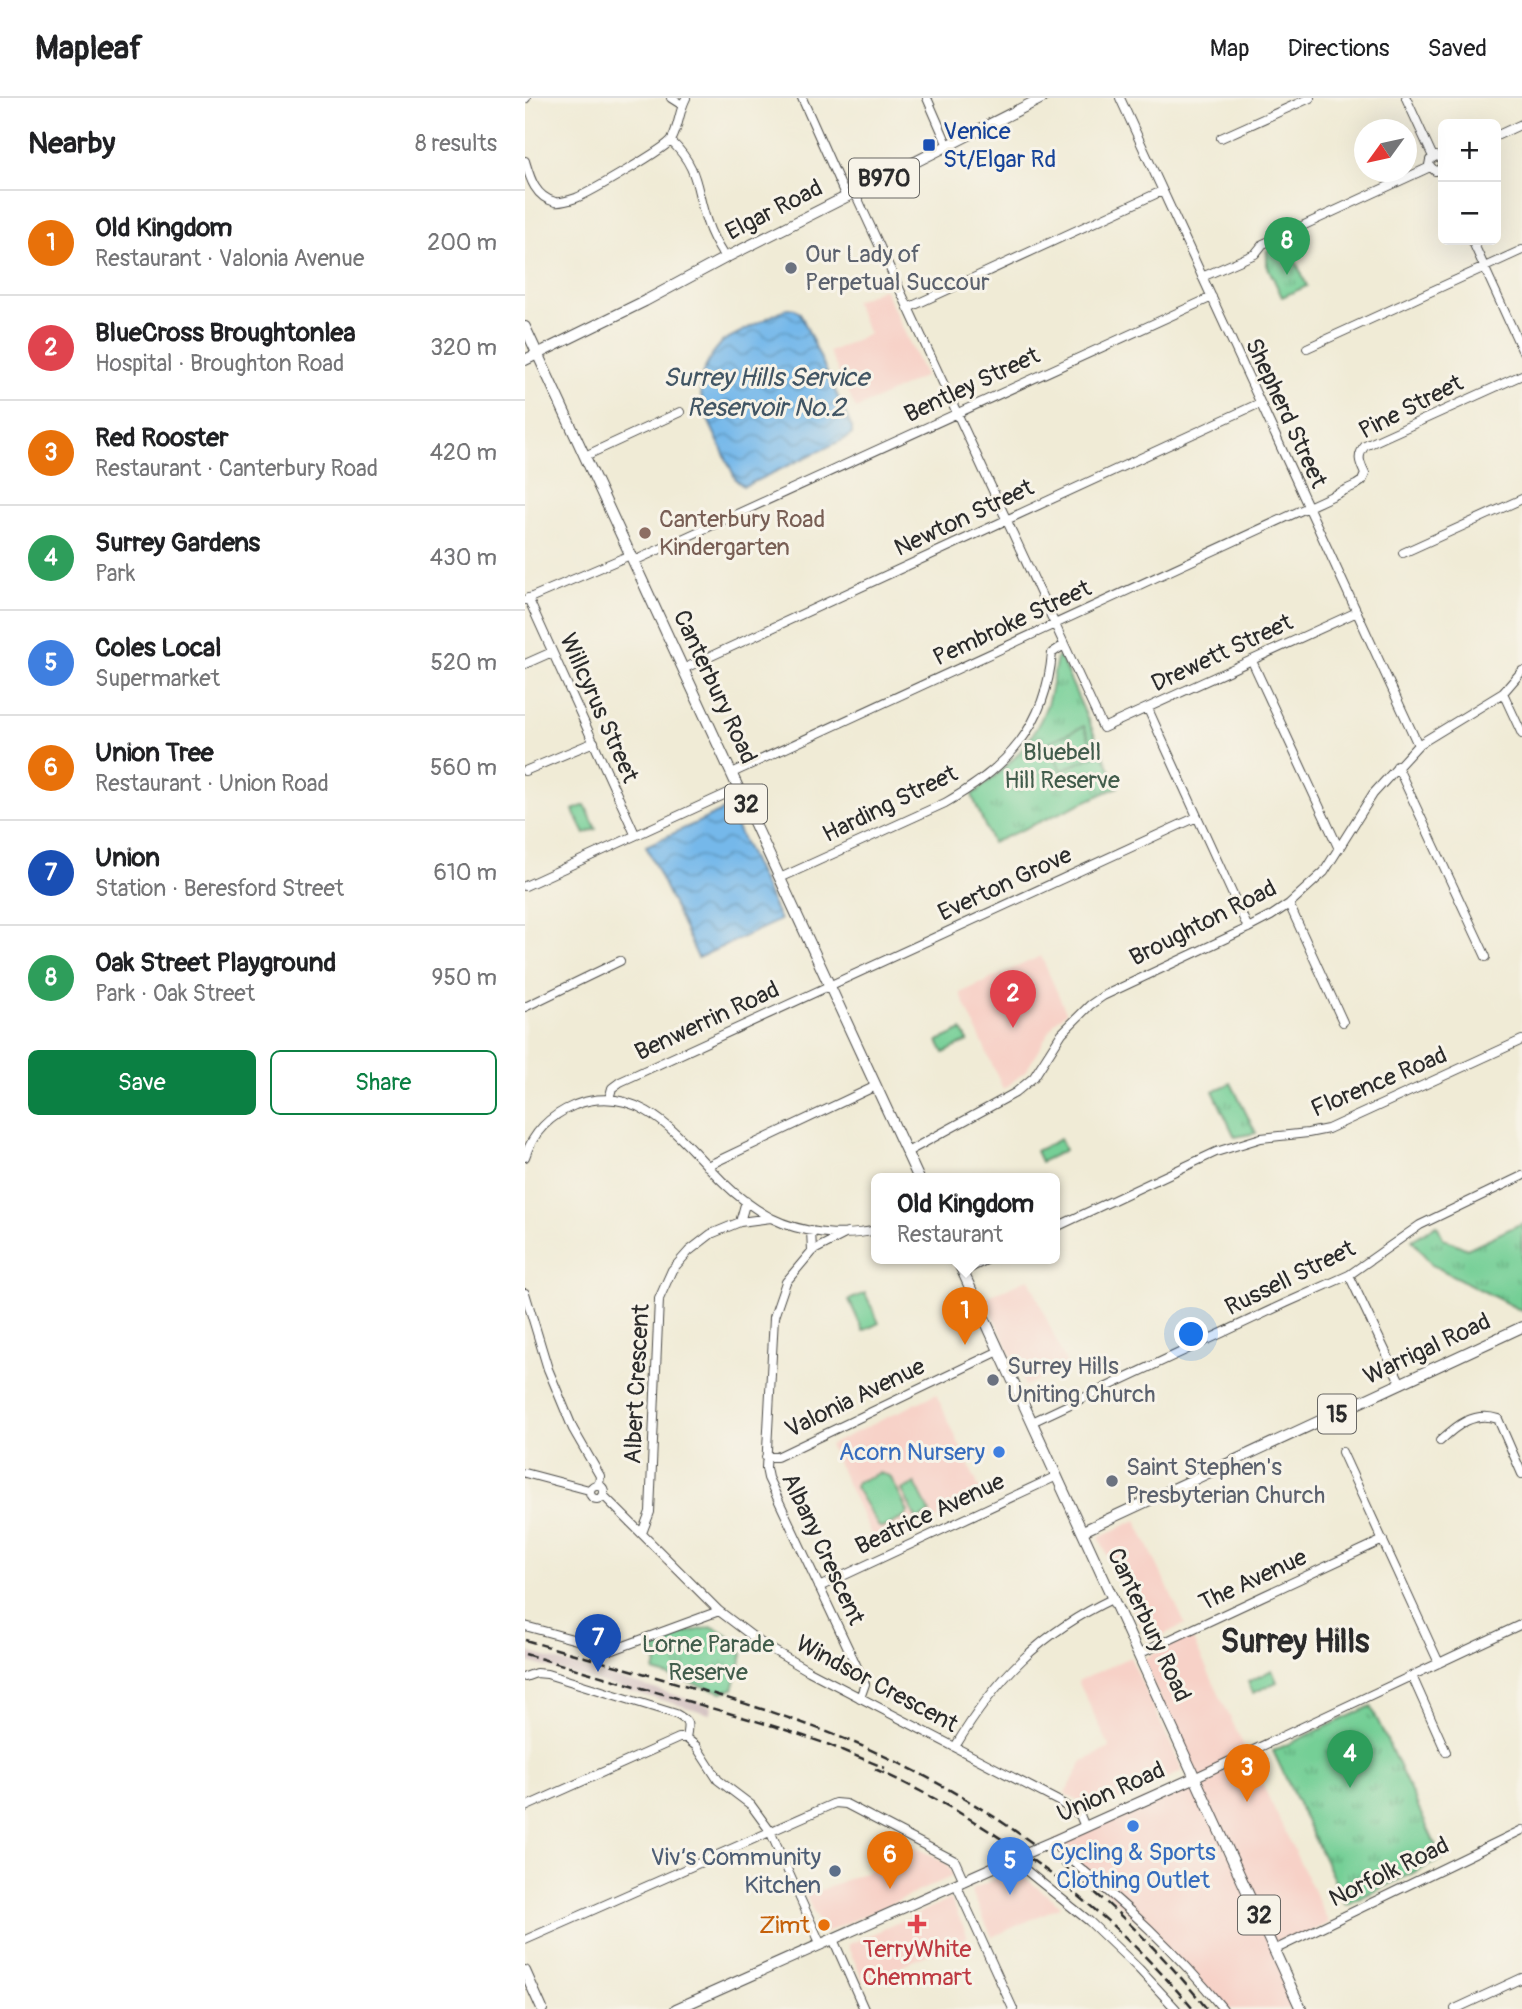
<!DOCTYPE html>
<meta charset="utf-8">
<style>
:root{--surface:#fff;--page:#f6f6f6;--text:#202124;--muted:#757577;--line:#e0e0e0;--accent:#0b8043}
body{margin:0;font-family:Pangolin,sans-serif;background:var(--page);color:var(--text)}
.controls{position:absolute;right:21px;top:21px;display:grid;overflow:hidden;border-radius:10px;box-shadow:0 7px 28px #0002}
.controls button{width:63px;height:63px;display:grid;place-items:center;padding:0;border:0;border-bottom:2px solid var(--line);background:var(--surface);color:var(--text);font:35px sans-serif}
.compass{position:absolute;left:829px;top:21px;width:63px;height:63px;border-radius:50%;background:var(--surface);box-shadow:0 7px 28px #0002;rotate:237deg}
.you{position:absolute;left:667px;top:1237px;width:24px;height:24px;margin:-18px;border:5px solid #fff;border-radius:50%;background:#1a73e8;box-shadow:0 0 0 10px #1a73e833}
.badge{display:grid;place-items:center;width:46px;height:46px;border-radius:50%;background:var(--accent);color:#fff;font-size:23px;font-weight:700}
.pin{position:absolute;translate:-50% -58px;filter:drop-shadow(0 2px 4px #0008)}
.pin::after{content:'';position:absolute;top:37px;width:24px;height:21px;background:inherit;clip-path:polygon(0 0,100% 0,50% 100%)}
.popup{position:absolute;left:346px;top:1075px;width:189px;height:91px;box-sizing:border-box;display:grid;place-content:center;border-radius:10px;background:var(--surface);filter:drop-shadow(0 2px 5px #0005);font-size:23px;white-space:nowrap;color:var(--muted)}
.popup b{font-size:26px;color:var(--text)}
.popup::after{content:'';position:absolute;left:50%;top:100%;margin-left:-14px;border:14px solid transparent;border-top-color:var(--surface)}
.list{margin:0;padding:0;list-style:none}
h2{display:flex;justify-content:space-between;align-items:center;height:91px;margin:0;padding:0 28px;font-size:30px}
h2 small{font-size:23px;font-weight:400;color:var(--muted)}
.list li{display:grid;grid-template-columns:46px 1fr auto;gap:21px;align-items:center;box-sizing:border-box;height:105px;padding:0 28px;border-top:2px solid var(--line)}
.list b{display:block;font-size:26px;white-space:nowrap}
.list p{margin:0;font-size:23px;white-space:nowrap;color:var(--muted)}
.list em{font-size:23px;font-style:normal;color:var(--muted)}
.actions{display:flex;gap:14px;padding:21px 28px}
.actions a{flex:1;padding:16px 0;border:2px solid var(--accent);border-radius:10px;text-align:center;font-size:24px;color:var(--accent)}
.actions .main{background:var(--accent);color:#fff}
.map{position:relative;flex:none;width:997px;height:1911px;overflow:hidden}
header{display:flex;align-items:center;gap:42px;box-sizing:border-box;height:98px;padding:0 35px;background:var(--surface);border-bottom:2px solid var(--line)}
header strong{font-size:33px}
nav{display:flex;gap:38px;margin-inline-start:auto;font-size:24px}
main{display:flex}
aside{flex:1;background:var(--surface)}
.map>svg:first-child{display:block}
.built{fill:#f7d1c7}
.industrial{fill:#d2bfc0}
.park{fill:url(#park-tufts);stroke:#507d60;stroke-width:2}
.garden{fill:#75cf96;stroke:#507d60;stroke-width:2}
.water{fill:url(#water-waves);stroke:#50728a;stroke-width:2}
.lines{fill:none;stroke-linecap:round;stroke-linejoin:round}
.minor-casing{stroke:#494845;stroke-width:10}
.major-casing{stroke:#494845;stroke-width:12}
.minor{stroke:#fff;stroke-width:8}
.major{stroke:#fff;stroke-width:10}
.rail{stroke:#2b2b2b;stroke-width:2.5;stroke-dasharray:10 5;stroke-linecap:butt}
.major-bridge-casing{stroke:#494845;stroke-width:12;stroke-linecap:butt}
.major-bridge{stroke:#fff;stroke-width:10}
.transit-dot{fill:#1a4fb4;stroke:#f7f3e8;stroke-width:2.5}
.worship-dot{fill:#6b7280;stroke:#f7f3e8;stroke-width:2.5}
.education-dot{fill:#8d6e63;stroke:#f7f3e8;stroke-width:2.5}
.shop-dot{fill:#3f7fe0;stroke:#f7f3e8;stroke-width:2.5}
.service-dot{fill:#5c6f8a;stroke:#f7f3e8;stroke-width:2.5}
.health-dot{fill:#e0444e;stroke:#f7f3e8;stroke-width:2.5}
.food-dot{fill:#e8710a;stroke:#f7f3e8;stroke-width:2.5}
.labels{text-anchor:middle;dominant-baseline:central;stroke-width:6;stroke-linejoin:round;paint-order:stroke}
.shield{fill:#f7f3e8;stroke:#686764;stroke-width:2}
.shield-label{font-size:23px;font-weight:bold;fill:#2b2b2b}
.transit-label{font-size:24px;fill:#164399;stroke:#f7f3e8;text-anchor:start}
.street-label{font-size:24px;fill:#2b2b2b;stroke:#f7f3e8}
.worship-label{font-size:24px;fill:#5b616d;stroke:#f7f3e8;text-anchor:start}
.education-label{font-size:24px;fill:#785e54;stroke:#f7f3e8;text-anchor:start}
.park-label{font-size:24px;fill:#415c4b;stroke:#f7f3e8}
.shop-label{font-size:24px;fill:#366cbe;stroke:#f7f3e8;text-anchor:end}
.service-label{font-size:24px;fill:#4e5e75;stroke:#f7f3e8;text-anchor:end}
.food-label{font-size:24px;fill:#c56008;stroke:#f7f3e8;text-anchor:end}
.health-label{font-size:24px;fill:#be3a42;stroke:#f7f3e8}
.water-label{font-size:26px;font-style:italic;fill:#415564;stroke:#f7f3e8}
.district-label{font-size:32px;font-weight:bold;fill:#2b2b2b;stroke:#f7f3e8}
</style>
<header>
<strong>Mapleaf</strong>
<nav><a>Map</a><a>Directions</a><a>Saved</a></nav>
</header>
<main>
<aside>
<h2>Nearby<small>8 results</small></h2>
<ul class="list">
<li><span class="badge" style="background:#e8710a">1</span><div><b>Old Kingdom</b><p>Restaurant · Valonia Avenue</p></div><em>200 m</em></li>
<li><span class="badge" style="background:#e0444e">2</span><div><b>BlueCross Broughtonlea</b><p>Hospital · Broughton Road</p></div><em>320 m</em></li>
<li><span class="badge" style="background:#e8710a">3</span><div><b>Red Rooster</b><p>Restaurant · Canterbury Road</p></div><em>420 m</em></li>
<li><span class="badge" style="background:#2e9e5b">4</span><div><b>Surrey Gardens</b><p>Park</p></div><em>430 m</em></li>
<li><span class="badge" style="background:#3f7fe0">5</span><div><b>Coles Local</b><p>Supermarket</p></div><em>520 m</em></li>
<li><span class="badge" style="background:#e8710a">6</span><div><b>Union Tree</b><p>Restaurant · Union Road</p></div><em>560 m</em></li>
<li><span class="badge" style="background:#1a4fb4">7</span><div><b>Union</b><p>Station · Beresford Street</p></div><em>610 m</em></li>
<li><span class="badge" style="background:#2e9e5b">8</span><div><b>Oak Street Playground</b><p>Park · Oak Street</p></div><em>950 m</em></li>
</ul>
<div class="actions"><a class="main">Save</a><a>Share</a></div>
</aside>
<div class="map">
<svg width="997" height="1911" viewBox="0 0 997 1911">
<defs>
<pattern id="park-tufts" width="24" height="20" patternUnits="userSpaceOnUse" patternTransform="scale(1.75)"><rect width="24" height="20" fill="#75cf96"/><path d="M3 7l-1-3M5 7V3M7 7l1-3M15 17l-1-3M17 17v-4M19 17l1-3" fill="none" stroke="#60a87b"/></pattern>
<pattern id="water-waves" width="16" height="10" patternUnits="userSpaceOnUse" patternTransform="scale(1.75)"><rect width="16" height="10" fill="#74b8ea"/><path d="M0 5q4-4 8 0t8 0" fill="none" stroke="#5f96be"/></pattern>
</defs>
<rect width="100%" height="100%" fill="#f7f3e8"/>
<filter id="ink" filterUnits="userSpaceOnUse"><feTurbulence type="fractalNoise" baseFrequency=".0143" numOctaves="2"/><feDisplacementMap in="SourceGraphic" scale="14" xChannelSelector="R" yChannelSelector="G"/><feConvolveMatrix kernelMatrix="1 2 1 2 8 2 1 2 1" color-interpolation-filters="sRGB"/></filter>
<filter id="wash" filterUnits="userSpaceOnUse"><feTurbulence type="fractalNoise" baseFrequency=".00686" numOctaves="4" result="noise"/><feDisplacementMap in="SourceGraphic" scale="28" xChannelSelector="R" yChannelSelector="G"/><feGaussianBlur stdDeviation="1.57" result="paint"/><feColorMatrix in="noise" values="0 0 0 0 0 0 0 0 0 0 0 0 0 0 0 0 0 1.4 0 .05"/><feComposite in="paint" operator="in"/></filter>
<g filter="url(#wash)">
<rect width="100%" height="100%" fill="#f0ebd6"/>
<path class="built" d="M359 190 400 278 331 311 304 254 344 236 329 204Z
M516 858 541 914 530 924 501 973 478 991 435 895Z
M504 1180 542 1268 500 1288 460 1200Z
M411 1296 458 1398 352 1449 304 1347Z
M611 1422 660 1526 623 1544 575 1442V1439Z
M666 1538 804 1825 749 1852 775 1911H698L682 1890 529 1743 670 1679 617 1561Z
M605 1559 658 1673 570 1713 540 1696 558 1663 585 1650 553 1583Z
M391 1750 422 1766 428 1778 298 1836 281 1798 333 1777Z
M490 1772 536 1808 467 1839 446 1792Z
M426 1801 443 1839 339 1884 322 1847Z"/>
<path class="industrial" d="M0 1553 187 1608 185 1616 0 1563Z"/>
<path class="park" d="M762 144 782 188 757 199 742 167V153Z
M535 559 593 689 467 745 447 697C478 673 508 647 521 609 527 593 528 576 532 560Z
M706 985 731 1035 710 1039 688 993Z
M997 1125V1213L907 1167 887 1142 912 1127 918 1140 942 1151Z
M187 1529C202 1533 209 1545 218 1556L208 1591 197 1594 129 1574 133 1556 120 1551 159 1535Z
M846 1608 917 1761 821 1807 748 1653Z"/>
<path class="garden" d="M559 628 571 657 536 673 524 644Z
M60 707 71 731 60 736 48 712Z
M437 932 443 943 419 955 413 943Z
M535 1041 540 1052 516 1064 511 1053Z
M340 1195 354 1225 338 1233 324 1202Z
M354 1375 365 1378 383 1414 380 1419 358 1430 354 1429 330 1389 332 1384Z
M390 1385 405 1415 392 1422 377 1392Z
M747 1572 752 1584 728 1595 723 1584Z"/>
<path class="water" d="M262 210 270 211 275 215 327 330V336L322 340 224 386 218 388 211 382 179 313 175 290 178 274 188 255 198 243Z
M203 710 255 822 173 860 121 748Z"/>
</g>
<g filter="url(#ink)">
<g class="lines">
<defs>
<path id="minor" d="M146 0 157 7
M277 0 321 99
M402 0 423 48
M595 0 893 647
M881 0 908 59
M0 1 1 0
M971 38 997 26
M696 40 785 0
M146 43C175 71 170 90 182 124 186 137 193 149 200 160
M0 63C5 80 10 99 30 104 36 105 45 102 51 100 64 95 142 50 147 41 154 28 154 13 161 0
M918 63 915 59 911 58 905 62 904 67 910 73 915 72 918 68
M330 95 578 630 832 514
M947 142 997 252
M677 179 730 156 738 146 905 69
M383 210 637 93
M782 250 997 152
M60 358 155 314
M878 455 997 401
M109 463 687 199
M3 500 110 736
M0 502 105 457
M727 563 814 751
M0 566 27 554
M158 571 735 305
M978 595 997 636
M623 611 723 830
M872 668 961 859
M0 673 69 644
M207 675 831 387 837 383 840 376C835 365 831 358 840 348L997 277
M255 780 420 705C482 670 521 628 527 555L539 547
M0 788 214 690
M764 806 818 924
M0 909 95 863
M84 1001 87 990 95 984 672 719
M382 1054 490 995 509 979 537 935 565 907 578 898 723 830 746 818 764 806 799 774 848 696 893 647 978 595 997 573
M0 1059C8 1034 26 1017 50 1007 117 982 157 1044 199 1085 212 1098 230 1111 246 1120 276 1135 318 1140 351 1132
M182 1068 351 988
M215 1124 221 1103
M529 1130 691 1054 736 1040 783 1035 803 1031 997 942
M286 1132 287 1153
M322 1135 287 1153 261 1184 249 1219 241 1370 243 1380 340 1586 335 1600
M437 1174 463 1161
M824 1177 876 1286
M0 1195 23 1271 48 1331 75 1378 74 1387
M507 1324 761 1205 824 1177 895 1127 997 1078
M915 1343C932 1327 949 1313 973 1321L997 1376
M817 1354 914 1565
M241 1359H252L474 1253
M0 1375 64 1392
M65 1394a7 7 0 1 1 14 0a7 7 0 1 1-14 0Z
M79 1398 194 1513 239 1547 284 1573 533 1703 555 1717 560 1729
M117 1435 125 1414 134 1201 147 1172 164 1153 186 1136 215 1124 246 1120
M294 1489 532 1378
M0 1528 88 1552 194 1513
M614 1556 858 1442
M887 1578 921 1654
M0 1579 11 1575 22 1576 151 1616C164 1623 164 1625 161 1640
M161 1640 171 1648 193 1682 226 1707 245 1733 296 1847
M430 1649C471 1580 515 1535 589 1500
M671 1679 997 1526
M0 1709 154 1640H161
M529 1743 534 1751 542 1759C600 1806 651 1853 698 1911
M487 1761 564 1823 614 1871 651 1911
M431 1786 488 1911
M308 1841 339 1911
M0 1842 310 1705 321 1706 430 1763 439 1783
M749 1852 997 1732
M930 1911 997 1880"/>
<path id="major" d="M0 229 394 1081
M0 262 120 203 200 160 517 0
M432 1161 776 1911
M558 1433 997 1229
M529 1743 671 1679
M0 1873 17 1911
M151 1911 487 1761"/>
</defs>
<use href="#minor" class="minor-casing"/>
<use href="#major" class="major-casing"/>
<use href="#minor" class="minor"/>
<use href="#major" class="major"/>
<path class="rail" d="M0 1542C103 1572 209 1598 310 1637 453 1693 586 1790 682 1911
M0 1556 255 1630 302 1646 360 1670
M350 1671C473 1727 581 1808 668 1911"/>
<defs>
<path id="major-bridge" d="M487 1761 529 1743"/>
</defs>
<use href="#major-bridge" class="major-bridge-casing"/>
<use href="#major-bridge" class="major-bridge"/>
</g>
</g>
<rect class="transit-dot" x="397" y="40" width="14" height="14" rx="3.5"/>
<g class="worship-dot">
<circle cx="266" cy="170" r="7"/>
<circle cx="468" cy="1282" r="7"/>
<circle cx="587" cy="1383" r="7"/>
</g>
<circle class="education-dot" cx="120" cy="435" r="7"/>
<g class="shop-dot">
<circle cx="474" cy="1354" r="7"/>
<circle cx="608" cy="1728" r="7"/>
</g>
<circle class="service-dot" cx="310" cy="1773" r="7"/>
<path class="health-dot" d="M388.5 1815.5h7v7h7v7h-7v7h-7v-7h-7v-7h7z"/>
<circle class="food-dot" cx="299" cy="1827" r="7"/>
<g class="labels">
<g class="shield">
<rect x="324" y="60.5" width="70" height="39" rx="5"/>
<rect x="200" y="686.5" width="42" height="39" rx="5"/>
<rect x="793" y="1296.5" width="38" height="39" rx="5"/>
<rect x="713" y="1797.5" width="42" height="39" rx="5"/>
</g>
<g class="shield-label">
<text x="359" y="80">B970</text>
<text x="221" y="706">32</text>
<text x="812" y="1316">15</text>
<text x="734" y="1817">32</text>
</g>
<g class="transit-label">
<text x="418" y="33">Venice<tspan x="418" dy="28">St/Elgar Rd</tspan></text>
</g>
<g class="street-label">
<text transform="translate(249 112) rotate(-27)">Elgar Road</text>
<text transform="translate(447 287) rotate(-25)">Bentley Street</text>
<text transform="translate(886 309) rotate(-27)">Pine Street</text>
<text transform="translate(761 315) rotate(65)">Shepherd Street</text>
<text transform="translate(439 420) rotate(-25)">Newton Street</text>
<text transform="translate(487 525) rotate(-25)">Pembroke Street</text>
<text transform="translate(697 555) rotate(-25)">Drewett Street</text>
<text transform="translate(190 589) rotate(65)">Canterbury Road</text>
<text transform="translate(74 610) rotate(66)">Willcyrus Street</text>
<text transform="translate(365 706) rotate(-26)">Harding Street</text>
<text transform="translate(480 786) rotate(-25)">Everton Grove</text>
<text transform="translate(678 825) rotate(-27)">Broughton Road</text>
<text transform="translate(182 923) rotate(-25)">Benwerrin Road</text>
<text transform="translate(854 984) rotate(-23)">Florence Road</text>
<text transform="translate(765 1180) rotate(-26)">Russell Street</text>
<text transform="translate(902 1251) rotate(-25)">Warrigal Road</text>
<text transform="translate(112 1286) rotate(-87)">Albert Crescent</text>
<text transform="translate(330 1300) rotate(-26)">Valonia Avenue</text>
<text transform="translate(405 1416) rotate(-25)">Beatrice Avenue</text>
<text transform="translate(298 1451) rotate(65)">Albany Crescent</text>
<text transform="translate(728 1482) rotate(-25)">The Avenue</text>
<text transform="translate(624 1527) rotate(65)">Canterbury Road</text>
<text transform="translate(352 1586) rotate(28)">Windsor Crescent</text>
<text transform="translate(586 1694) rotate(-24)">Union Road</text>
<text transform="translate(864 1774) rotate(-26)">Norfolk Road</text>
</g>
<g class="worship-label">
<text x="280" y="156">Our Lady of<tspan x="280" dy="28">Perpetual Succour</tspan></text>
<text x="482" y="1268">Surrey Hills<tspan x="482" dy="28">Uniting Church</tspan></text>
<text x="601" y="1369">Saint Stephen's<tspan x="601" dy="28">Presbyterian Church</tspan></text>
</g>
<g class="education-label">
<text x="134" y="421">Canterbury Road<tspan x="134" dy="28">Kindergarten</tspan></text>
</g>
<g class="park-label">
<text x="537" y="654">Bluebell<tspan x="537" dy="28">Hill Reserve</tspan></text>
<text x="183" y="1546">Lorne Parade<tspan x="183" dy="28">Reserve</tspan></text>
</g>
<g class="shop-label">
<text x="460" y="1354">Acorn Nursery</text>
<text x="608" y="1754" text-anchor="middle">Cycling &amp; Sports<tspan x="608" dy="28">Clothing Outlet</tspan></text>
</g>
<g class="service-label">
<text x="296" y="1759">Viv’s Community<tspan x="296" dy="28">Kitchen</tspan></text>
</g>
<g class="food-label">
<text x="285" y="1827">Zimt</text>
</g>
<g class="health-label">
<text x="392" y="1851">TerryWhite<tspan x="392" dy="28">Chemmart</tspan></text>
</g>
<g class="water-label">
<text x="241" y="280">Surrey Hills Service<tspan x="241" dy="30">Reservoir No.2</tspan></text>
</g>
<g class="district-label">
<text x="770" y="1544">Surrey Hills</text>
</g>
</g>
</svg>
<div class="controls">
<button>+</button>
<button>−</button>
</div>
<svg class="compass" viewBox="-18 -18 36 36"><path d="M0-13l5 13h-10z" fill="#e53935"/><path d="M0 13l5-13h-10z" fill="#757577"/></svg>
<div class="you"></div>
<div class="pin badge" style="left:440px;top:1247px;background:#e8710a">1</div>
<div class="popup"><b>Old Kingdom</b>Restaurant</div>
<div class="pin badge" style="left:488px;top:930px;background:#e0444e">2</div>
<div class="pin badge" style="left:722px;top:1704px;background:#e8710a">3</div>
<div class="pin badge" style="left:825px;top:1690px;background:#2e9e5b">4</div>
<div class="pin badge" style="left:485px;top:1797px;background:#3f7fe0">5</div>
<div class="pin badge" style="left:365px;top:1791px;background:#e8710a">6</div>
<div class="pin badge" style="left:73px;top:1574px;background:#1a4fb4">7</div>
<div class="pin badge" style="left:762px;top:177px;background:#2e9e5b">8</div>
</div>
</main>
